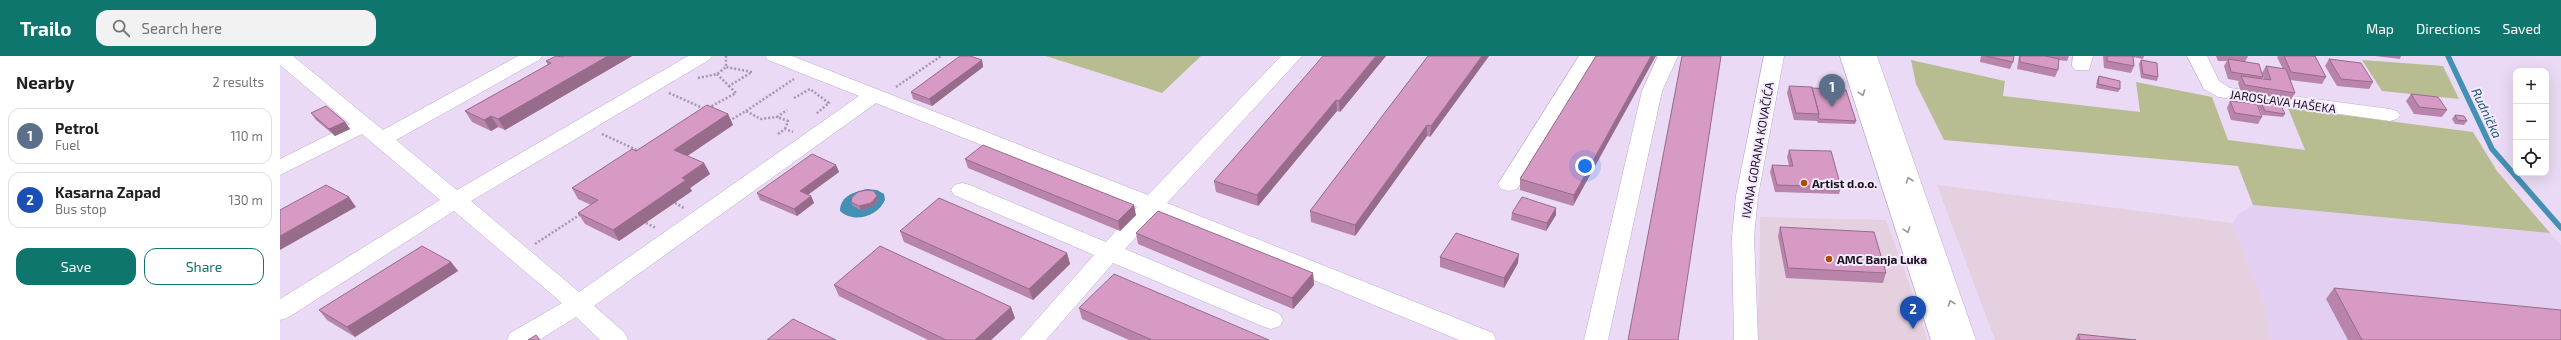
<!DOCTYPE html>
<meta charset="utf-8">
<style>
:root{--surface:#fff;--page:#f2f2f2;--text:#202124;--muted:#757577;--line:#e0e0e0;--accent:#0f766e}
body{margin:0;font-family:"Exo 2",sans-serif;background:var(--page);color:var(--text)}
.controls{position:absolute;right:12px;top:12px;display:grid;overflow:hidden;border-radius:8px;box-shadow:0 4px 16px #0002}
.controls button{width:36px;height:36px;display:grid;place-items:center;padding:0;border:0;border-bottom:1px solid var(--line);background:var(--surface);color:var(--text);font:20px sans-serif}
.you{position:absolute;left:1305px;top:110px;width:14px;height:14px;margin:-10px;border:3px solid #fff;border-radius:50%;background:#1a73e8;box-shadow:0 0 0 6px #1a73e833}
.badge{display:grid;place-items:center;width:26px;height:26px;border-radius:50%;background:var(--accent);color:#fff;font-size:13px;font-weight:700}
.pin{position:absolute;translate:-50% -33px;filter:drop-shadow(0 1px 2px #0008)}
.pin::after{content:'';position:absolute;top:21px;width:14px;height:12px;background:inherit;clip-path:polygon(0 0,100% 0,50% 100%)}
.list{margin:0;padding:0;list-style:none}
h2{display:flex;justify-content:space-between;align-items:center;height:52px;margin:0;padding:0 16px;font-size:17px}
h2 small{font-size:13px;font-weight:400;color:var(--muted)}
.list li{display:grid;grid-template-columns:26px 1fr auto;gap:12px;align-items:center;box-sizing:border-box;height:56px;margin:0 8px 8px;padding:0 8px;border:1px solid var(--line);border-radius:12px}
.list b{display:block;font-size:15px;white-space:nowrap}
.list p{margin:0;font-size:13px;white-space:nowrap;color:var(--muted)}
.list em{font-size:13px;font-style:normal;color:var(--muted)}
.actions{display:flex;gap:8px;padding:12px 16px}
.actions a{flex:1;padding:9px 0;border:1px solid var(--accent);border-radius:12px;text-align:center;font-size:14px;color:var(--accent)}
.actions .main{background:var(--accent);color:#fff}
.icon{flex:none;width:22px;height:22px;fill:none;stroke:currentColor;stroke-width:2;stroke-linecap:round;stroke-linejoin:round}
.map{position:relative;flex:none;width:2281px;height:284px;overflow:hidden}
header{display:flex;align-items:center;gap:24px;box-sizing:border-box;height:56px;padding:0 20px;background:var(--accent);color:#fff}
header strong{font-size:19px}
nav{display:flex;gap:22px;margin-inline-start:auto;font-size:14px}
.search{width:280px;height:36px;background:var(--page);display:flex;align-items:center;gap:10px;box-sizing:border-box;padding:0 14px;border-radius:12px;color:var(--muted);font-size:15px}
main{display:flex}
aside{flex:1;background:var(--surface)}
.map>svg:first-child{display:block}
.commercial{fill:#e5d0df}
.built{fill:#e2cff1}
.green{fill:#b7bd91}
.water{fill:#4490b3}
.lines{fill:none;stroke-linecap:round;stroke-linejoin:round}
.stream{stroke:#4490b3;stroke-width:5.5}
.minor-casing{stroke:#bdaec8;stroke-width:1}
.major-casing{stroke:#bdaec8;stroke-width:1}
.path{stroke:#a598ad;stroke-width:2.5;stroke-dasharray:2 2;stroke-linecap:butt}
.minor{fill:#fff;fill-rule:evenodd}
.major{fill:#fff;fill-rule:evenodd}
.wall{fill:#b984a9}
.shaded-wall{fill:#966c8a}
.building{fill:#d79ac5;stroke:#966c8a}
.oneway{stroke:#989599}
.poi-dot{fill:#ad4d02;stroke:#f5e9ff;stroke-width:1.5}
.labels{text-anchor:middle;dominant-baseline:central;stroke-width:4;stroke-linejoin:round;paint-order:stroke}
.street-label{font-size:12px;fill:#19131d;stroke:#f5e9ff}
.poi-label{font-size:12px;font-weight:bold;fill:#19131d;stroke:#f5e9ff;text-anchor:start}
.water-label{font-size:13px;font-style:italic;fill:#1b5670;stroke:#f5e9ff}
</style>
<header>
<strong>Trailo</strong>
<div class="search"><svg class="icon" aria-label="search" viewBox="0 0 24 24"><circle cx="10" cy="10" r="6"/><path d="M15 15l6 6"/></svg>Search here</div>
<nav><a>Map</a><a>Directions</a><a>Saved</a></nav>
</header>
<main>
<aside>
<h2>Nearby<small>2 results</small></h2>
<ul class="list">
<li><span class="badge" style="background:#5c6f8a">1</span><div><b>Petrol</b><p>Fuel</p></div><em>110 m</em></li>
<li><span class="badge" style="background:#1a4fb4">2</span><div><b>Kasarna Zapad</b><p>Bus stop</p></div><em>130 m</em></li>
</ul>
<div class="actions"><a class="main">Save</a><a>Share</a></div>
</aside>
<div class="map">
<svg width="2281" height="284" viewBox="0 0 2281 284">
<rect width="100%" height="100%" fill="#eadaf5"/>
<path class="commercial" d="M1657 129 1952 167 1984 248 1991 284H1715Z
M1480 161 1606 164 1637 249 1647 284H1475L1479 239Z"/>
<path class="built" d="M1973 149 2270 177 2281 189V284H1991L1984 248 1952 167 1960 157Z"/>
<path class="green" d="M766 0H921L882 37Z
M1631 4 1725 25 1723 40 1860 56 1856 26 1932 41 1948 84 2025 94 2008 52 2193 76 2217 115 2270 177 1973 149 1958 110 1664 84 1636 28Z
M2082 4 2163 10 2179 43 2102 35Z"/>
<path class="water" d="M587 133 597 134 604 138 605 144C598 160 574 168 560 155 560 140 574 136 587 133Z"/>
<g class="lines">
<path class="stream" d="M2168 0 2212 93 2281 172"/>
<defs>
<path id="minor" d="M0 0H13L103 74 238 0H262L259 4 116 84 177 134 408 0H432L429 4 191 145 299 236 579 40 488 4 485 0H512L868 139 1001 0H1022L887 147 1213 277 1216 284H1179L876 159 845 193 1000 258 1003 264 1000 270 991 273 982 270 833 207 766 284H739L814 199 674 139 671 134 674 129 682 127 690 129 826 186 857 151 596 47 314 250 345 277 348 284H320L296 261 259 284H227L230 277 282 247 174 155 9 261 0 264V243L160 144 82 78 0 119V103L70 68 0 9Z
M1299 0H1319L1237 133 1229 135 1221 133 1218 128Z
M1378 0H1398L1382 35 1328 284H1304L1362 35Z
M1484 0H1504L1478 140 1474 181 1478 284H1454L1452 181 1456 140Z
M1793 0H1813L1809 14H1795L1792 10Z
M1907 0H1927L1939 25 1950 32 2110 53 2117 55 2120 59 2117 63 2110 65 1938 41 1924 33Z"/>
<path id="major" d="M1560 0H1597L1696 284H1651Z"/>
</defs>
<use href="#minor" class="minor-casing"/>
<use href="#major" class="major-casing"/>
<path class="path" d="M437 18 449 30 472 16 446 11
M418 22 437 18 446 11V0
M616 31 661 0
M389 37 425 53
M514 42 530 33 549 47 536 58
M428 52 456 37 449 30
M466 55 514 23
M449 65 466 55 481 63 497 61
M505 73 508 65 497 61 507 54
M322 78 359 95
M498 78 505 73 513 76
M395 147 404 152
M366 167 376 172
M255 188 301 158"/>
<use href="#minor" class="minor"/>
<use href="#major" class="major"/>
</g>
<path class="wall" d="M284 0H352L225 74 218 71 211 75 192 66 185 55 268 9 266 5Z
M1106 0 1060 56 1057 55 978 150 936 136 934 125Z
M1148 0H1209L1150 81 1147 80 1075 180 1031 166 1030 155Z
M1316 0 1293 150 1240 134V123Z
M1701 0H1734L1733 6 1730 13 1700 6Z
M1739 0H1789L1787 5 1779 4 1778 14 1775 21 1737 13Z
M1823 0H1864L1863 3 1853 1 1854 10 1851 17 1824 12Z
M1936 0H1968L1965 6 1983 21 1982 23H1984L1982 17 1986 10 2003 13 1997 1 1998 0H2035L2046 21 2042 28 2010 24 2015 37 2011 44 1961 36 1958 27 1959 25 1948 23 1944 10 1947 5H1938Z
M2095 0H2121L2120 3Z
M2049 3 2093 26 2089 33 2057 30 2045 10Z
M702 4 703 11 652 50 633 43 631 36Z
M1861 4 1878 21 1877 25 1861 22 1859 8Z
M1819 20 1840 33 1838 36 1816 32 1817 24Z
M1509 30 1532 32 1576 65 1575 68 1538 67 1537 65 1514 64 1507 37Z
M2131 38 2167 54 2162 61 2134 58 2126 45Z
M1979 43 2005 58 2003 61 1982 59 1977 47Z
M1950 45 1982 61 1978 68 1951 64 1947 52Z
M31 57 65 66 70 73 55 80 36 64Z
M448 58 453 69 407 100 424 107 430 118 410 132 412 135 339 185 305 168 298 157 311 149 298 143 292 132 356 95Z
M2175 59 2187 65 2184 69 2175 68 2172 63Z
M1509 94 1561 131 1559 138 1495 136 1490 116 1492 109 1509 110 1507 101Z
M685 103 856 159 840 175 688 112Z
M556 109 559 116 528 139 531 140 534 147 517 160 480 144 477 137Z
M598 144 592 151 581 154 573 150 571 146Z
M1276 152V159L1266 175 1231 164 1232 157Z
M1500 171 1606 217 1603 227 1506 222 1498 180Z
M620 175 787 197 790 208 753 244 624 186Z
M856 177 1033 217 1034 229 1013 253 858 188Z
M1160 201 1238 207 1224 232 1160 211Z
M171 206 178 215 75 281 47 264 39 254Z
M554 229 735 262 711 284H648L559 240Z
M2054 232 2281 284H2068L2046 243Z
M799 252 989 284H849L802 263Z
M1798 278 1856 284H1795Z"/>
<path class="shaded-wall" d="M328 0H352L225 74 218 63Z
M1096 0H1106L1060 56 1059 45Z
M1202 0H1209L1150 81 1151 70Z
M1371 0H1376L1293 150 1294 139Z
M702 4 703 11 652 50 649 43Z
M1056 44 1057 55 978 150 977 139Z
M448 58 453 69 400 105 394 94Z
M211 60 218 71 211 75 204 64Z
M65 66 70 73 55 80 49 73Z
M1147 69V80L1075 180V169Z
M424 107 430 118 410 132 412 135 339 185 333 174 402 122Z
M556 109 559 116 523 142 520 135Z
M531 140 534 147 517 160 514 153Z
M597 140 598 144 592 151 581 154 579 150Z
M69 141 76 151 0 194V180Z
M854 149 856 159 840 175 838 165Z
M1276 152V159L1266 175 1267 167Z
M787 197 790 208 753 244 749 233Z
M1239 198 1238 207 1224 232V222Z
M171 206 178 215 75 281 67 271Z
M1033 217 1034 229 1013 253 1012 242Z
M731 251 735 262 711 284H695Z"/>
<path class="building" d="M276 0 283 1 284 0H328L218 63 211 60 204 64 185 55 271 7 266 5Z
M680 0H690L702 4 649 43 631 36Z
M1043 0H1096L1059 45 1056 44 977 139 934 125Z
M1148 0H1202L1151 70 1147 69 1075 169 1030 155Z
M1316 0H1371L1294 139 1240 123Z
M1402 0H1441L1398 284H1348Z
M1706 0H1734L1733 6Z
M1740 0H1765L1779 3 1778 14 1740 6Z
M1827 0H1853L1854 10 1827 5Z
M2004 0H2035L2046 21 2011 16Z
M1948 3 1979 8 1983 21 1951 16Z
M2049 3 2081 7 2093 26 2061 23Z
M1861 4 1877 7 1878 21 1863 18Z
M1986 10 2006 13 2015 37 1965 29 1961 20 1991 24Z
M1819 20 1840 25V33L1818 28Z
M1509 30 1532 31 1539 58 1516 57Z
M1532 32 1566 34 1576 65 1539 63 1538 61 1539 58Z
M2131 38 2158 41 2167 54 2139 51Z
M1979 43 1999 45 2005 58 1985 55Z
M1950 45 1977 48 1982 61 1955 57Z
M427 49 448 58 394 94 424 107 402 122 406 124 333 174 298 157 318 144 292 132 352 93 356 95Z
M46 50 65 66 49 73 31 57Z
M2175 59 2184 60 2187 65 2177 64Z
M703 89 854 149 838 165 685 103Z
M1509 94 1551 95 1561 131 1497 129 1492 109 1513 110Z
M532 98 556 109 520 135 531 140 514 153 477 137Z
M46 129 69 141 0 180V154Z
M587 134 594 135 597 140 591 147 579 150 571 146 572 141 578 136Z
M1242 141 1276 152 1267 167 1232 157Z
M659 142 787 197 749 233 620 175Z
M878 155 1033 217 1012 242 856 177Z
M1500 171 1594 176 1606 217 1508 212Z
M1176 177 1239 198 1224 222 1160 201Z
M142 190 171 206 67 271 39 254Z
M600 190 731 251 695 284H666L554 229Z
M834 218 989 284H872L799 252Z
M2054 232 2281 254V284H2082Z
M513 263 556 284H487Z
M1798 278 1856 284H1800Z
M256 279 260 284H248Z"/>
<defs><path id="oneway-chevron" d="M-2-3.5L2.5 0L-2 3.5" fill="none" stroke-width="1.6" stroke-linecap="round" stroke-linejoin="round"/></defs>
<g class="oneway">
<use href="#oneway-chevron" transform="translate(1582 37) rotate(72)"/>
<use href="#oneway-chevron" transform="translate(1629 124) rotate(-109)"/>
<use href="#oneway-chevron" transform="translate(1627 174) rotate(72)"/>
<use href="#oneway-chevron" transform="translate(1671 247) rotate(-109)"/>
</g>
<g class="poi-dot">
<circle cx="1524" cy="127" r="4"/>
<circle cx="1549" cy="203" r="4"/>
</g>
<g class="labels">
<g class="street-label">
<text transform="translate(2003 45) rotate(8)">JAROSLAVA HAŠEKA</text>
<text transform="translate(1477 94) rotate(-80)">IVANA GORANA KOVAČIĆA</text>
</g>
<g class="poi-label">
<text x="1532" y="127">Artist d.o.o.</text>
<text x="1557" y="203">AMC Banja Luka</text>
</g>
<g class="water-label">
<text transform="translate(2207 57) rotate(65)">Rudnička</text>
</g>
</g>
</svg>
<div class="controls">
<button>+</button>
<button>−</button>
<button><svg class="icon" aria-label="locate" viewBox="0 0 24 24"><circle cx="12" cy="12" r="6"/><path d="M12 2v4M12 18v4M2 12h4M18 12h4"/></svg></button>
</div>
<div class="you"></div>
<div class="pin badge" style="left:1552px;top:51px;background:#5c6f8a">1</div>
<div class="pin badge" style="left:1633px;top:273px;background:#1a4fb4">2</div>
</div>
</main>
